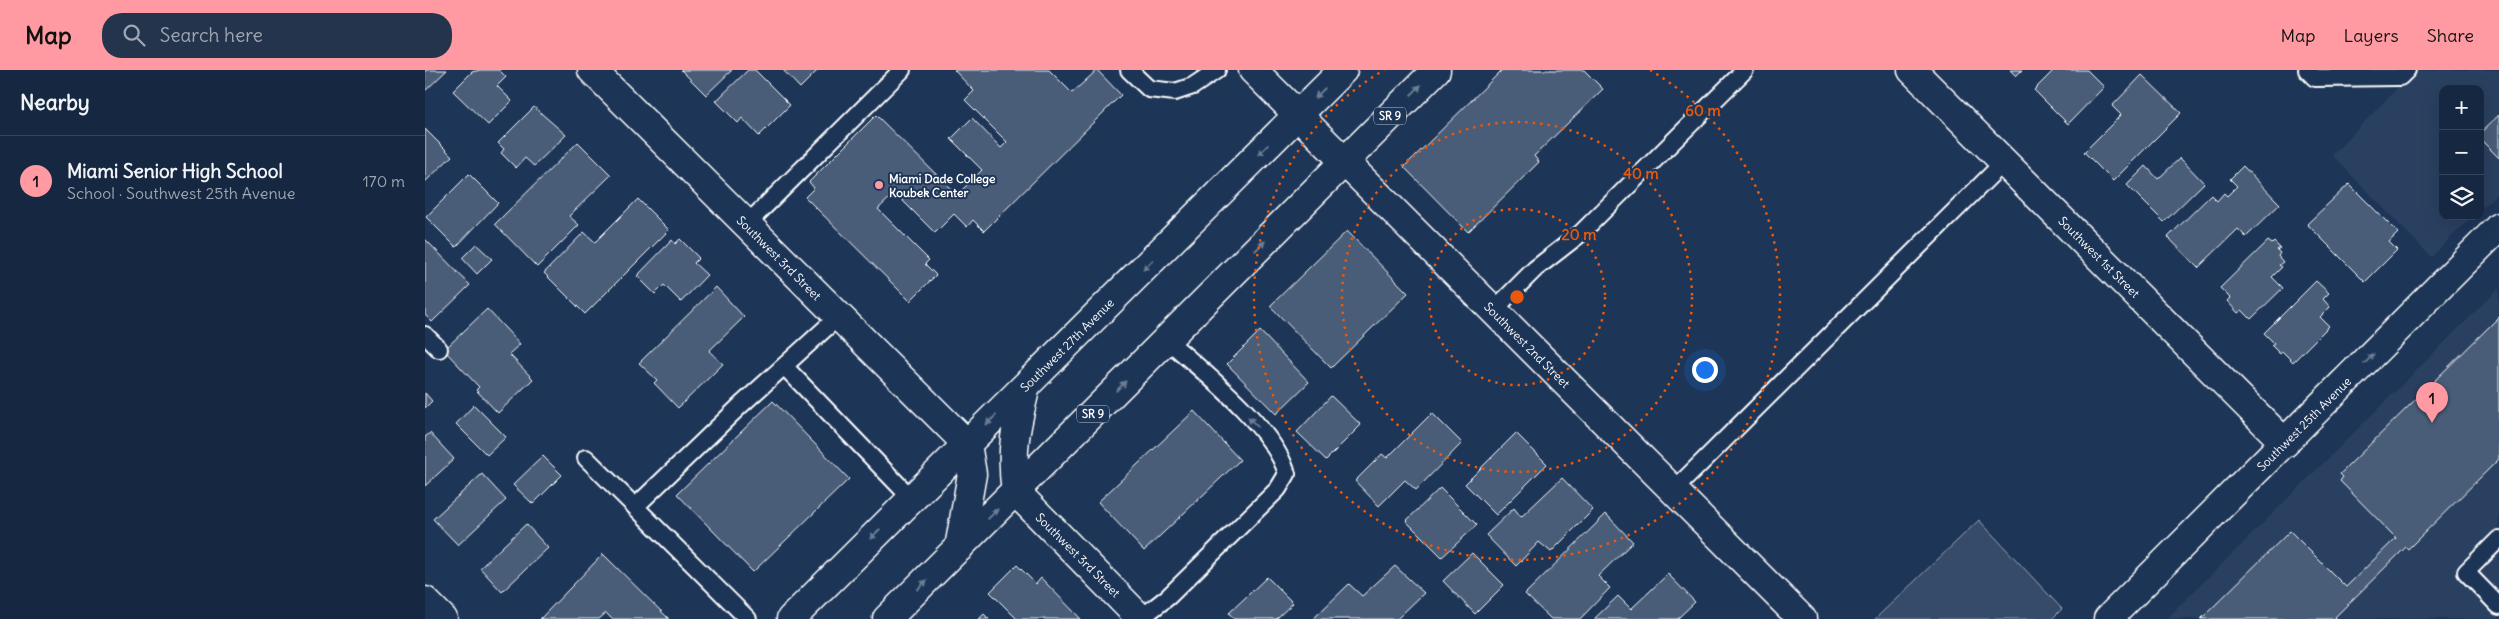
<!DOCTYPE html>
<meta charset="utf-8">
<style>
:root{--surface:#162841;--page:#23344c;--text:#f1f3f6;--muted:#9ea6b1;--line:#35445a;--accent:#ff9aa2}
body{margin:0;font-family:Delius,sans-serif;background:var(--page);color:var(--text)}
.controls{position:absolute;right:15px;top:15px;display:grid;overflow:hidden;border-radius:10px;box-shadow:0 5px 20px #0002}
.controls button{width:45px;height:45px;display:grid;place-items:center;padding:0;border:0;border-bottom:1px solid var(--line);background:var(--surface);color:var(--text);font:25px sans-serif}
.you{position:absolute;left:1279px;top:299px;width:18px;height:18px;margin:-12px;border:4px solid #fff;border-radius:50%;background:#1a73e8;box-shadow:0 0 0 8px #1a73e833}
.badge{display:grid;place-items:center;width:32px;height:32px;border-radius:50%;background:var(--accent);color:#111;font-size:16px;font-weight:700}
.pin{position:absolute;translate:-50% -41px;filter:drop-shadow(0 1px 2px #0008)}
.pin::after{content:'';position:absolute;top:26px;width:18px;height:15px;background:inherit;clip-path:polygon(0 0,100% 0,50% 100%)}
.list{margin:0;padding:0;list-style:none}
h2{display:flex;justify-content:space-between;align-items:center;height:65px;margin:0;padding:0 20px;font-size:21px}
h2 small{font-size:16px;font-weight:400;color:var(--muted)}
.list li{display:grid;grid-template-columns:32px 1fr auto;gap:15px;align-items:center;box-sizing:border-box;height:90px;padding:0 20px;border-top:1px solid var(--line)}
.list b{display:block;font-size:19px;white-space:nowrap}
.list p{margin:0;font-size:16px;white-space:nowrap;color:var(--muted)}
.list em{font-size:16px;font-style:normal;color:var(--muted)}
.icon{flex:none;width:28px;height:28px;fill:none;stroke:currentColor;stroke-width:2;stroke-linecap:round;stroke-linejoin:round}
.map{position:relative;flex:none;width:2074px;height:549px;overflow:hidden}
header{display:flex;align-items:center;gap:30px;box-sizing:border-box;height:70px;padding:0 25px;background:var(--accent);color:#111}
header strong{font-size:24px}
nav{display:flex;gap:28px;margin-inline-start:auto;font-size:18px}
.search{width:350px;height:45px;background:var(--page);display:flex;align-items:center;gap:12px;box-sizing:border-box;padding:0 18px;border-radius:20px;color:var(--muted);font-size:19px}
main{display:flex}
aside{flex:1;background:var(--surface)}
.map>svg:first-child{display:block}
.built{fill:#2a4161}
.green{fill:#364b69;stroke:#9aa5b4}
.building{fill:#4a5d79;stroke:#fff}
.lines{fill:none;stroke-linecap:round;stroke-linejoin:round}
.service-casing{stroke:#fff;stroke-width:20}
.minor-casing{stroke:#fff;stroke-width:31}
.trunk-casing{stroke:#fff;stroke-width:31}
.service{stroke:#1d3557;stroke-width:16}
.minor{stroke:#1d3557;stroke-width:28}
.trunk{stroke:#1d3557;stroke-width:28}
.oneway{fill:#6c7c92}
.ring{fill:none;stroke:#e8590c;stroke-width:2.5;stroke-dasharray:2.5 5}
.poi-dot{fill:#ff9aa2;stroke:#1d3557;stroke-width:2}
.labels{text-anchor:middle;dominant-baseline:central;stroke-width:4;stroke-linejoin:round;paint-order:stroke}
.shield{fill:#1d3557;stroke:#bbc2cd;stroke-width:1}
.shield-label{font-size:11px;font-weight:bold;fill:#fff}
.poi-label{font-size:12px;font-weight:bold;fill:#fff;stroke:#1d3557;text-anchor:start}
.street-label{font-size:12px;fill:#fff;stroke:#1d3557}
.centre{fill:#e8590c;stroke:#1d3557;stroke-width:2.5}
.ring-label{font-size:15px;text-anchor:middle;font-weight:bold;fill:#e8590c;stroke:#1d3557;stroke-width:4;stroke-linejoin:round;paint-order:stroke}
</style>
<header>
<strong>Map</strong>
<div class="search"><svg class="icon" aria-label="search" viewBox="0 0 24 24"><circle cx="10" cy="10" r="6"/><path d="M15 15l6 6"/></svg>Search here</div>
<nav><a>Map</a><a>Layers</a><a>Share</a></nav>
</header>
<main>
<aside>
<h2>Nearby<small></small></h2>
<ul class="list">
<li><span class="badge">1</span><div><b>Miami Senior High School</b><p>School · Southwest 25th Avenue</p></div><em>170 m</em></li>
</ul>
</aside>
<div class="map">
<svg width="2074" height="549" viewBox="0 0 2074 549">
<rect width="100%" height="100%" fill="#1d3557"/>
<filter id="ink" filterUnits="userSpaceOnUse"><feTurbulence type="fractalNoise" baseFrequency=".02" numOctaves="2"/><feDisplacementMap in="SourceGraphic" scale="10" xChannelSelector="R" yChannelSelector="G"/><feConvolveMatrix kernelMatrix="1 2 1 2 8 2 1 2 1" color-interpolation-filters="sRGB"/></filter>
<g filter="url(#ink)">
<path class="built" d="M1990 0H2074V121L2055 140V19H2018V146H2048L2006 187 1907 85Z
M2074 218V549H1741L1804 487Z"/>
<path class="green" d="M1554 450 1637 539 1627 549H1450Z"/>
<path class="building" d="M0 0H22L0 21Z
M55 0H74L81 7 72 16 87 31 63 55 28 21 47 2Z
M256 0H307L281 25Z
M323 0H330L365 35 334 66 317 48 313 53 291 31Z
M358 0H393L375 18Z
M529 0H624L647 23 672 0 696 25 559 161 548 150 542 157 529 144 510 163 470 123 453 139 504 190 500 194 511 205 485 231 380 127 389 118 384 112 451 45 532 125 557 100 526 69 547 48 576 78 582 72 540 30 549 21Z
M1077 0H1159L1178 19 1109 86 1114 92 1043 162 979 97Z
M1585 0H1597L1591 6Z
M1629 0H1662L1679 17 1643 54 1609 20Z
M1717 5 1756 43 1688 111 1659 82 1696 45 1687 36Z
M109 37 141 65 109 96 100 88 91 98 76 83 79 79 73 73Z
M2074 45V88L2055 69V63Z
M0 59 27 86 0 112Z
M153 72 186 105 144 146 154 155 112 197 70 154Z
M1755 88 1779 113 1739 152 1702 115 1721 96 1733 109Z
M1818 96 1855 134 1821 167 1813 159 1773 198 1743 167 1786 125 1792 131 1799 123 1802 126 1812 116 1805 109Z
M44 104 73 133 31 177 1 147Z
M1924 114 1973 163 1964 172 1972 180 1940 212 1882 154Z
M213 129 244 160 160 244 119 203 159 162 170 172Z
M922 161 983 223 906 298 845 236Z
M0 169 45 215 7 252 0 245Z
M255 169 274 188 269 193 282 205 256 232 239 215 230 224 212 206 247 170 250 174Z
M1843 171 1847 174 1849 172 1855 178 1852 180 1855 183 1853 186 1858 192 1854 195 1857 197 1847 207 1858 218 1826 249 1817 240 1813 243 1802 231 1805 228 1795 218Z
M51 174 67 189 52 204 37 188Z
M1891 211 1904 223 1898 229 1905 237 1895 247 1904 256 1868 292 1857 281 1855 284 1846 275 1849 273 1839 263Z
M291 217 319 247 284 281 298 294 253 338 229 313 232 310 214 293Z
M62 239 95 274 84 284 108 309 73 343 51 320 54 317 19 280Z
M2074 247V389L1983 479 1981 477 1910 547 1912 549H1776L1865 461 1921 517 1971 468 1915 411 1918 407 1915 404Z
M835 261 884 312 851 344 802 294Z
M0 323 7 331 0 338Z
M906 326 936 355 901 390 872 362Z
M348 331 424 409 328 502 252 424Z
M49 335 81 367 62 385 31 354Z
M769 341 815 390 719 481 673 432Z
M1007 343 1037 373 991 420 980 410 954 436 930 411 957 384 962 388Z
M5 363 29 389 0 416V367Z
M1091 363 1122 394 1071 445 1040 414Z
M118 386 137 405 108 434 88 415Z
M57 404 81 430 33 475 8 449Z
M1137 408 1168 440 1126 482 1114 472 1091 496 1061 465 1089 438 1096 447Z
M1015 418 1052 455 1017 487 981 451Z
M1181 444 1208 472 1173 506 1185 518 1155 549H1126L1100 524Z
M101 454 123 478 77 522 55 498Z
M1047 483 1079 515 1050 544 1018 511Z
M178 484 244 549H187L181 543 174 549H115Z
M592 495 611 514 616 508 656 549H592L565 522Z
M970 496 999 523 972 549H888L924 514 937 526Z
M1243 504 1270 532 1252 549H1169L1193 526 1206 539Z
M842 507 868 533 851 549H809L804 543Z
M559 544 564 549H554Z"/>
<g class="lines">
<defs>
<path id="service" d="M704 0 724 19 750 22 768 16 792 0
M1882 0 1890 8 1975 7 1982 0
M321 155 477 0
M1068 241 1110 199 1155 164 1320 0
M0 265 14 279
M360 297 486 428
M161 388 323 549
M1248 421 1579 92
M210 437 316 335 413 247
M2074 469 2041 502 2074 536
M716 548 743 527 853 419 862 404C850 359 778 301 742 270"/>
<path id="minor" d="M167 0 542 374
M828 0 1377 549
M1487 0 1860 373
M591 422 716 549
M0 531 18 549
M1683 549 2074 157"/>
<path id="trunk" d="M591 422C585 380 591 356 601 316
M534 478 547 404 542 374
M366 549 918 0
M462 549 1011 0"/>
</defs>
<use href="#service" class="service-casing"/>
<use href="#minor" class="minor-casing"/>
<use href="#trunk" class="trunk-casing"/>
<use href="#service" class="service"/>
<use href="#minor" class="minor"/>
<use href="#trunk" class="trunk"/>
</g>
<defs><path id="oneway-solid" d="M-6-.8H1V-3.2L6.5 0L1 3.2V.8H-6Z" transform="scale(1.25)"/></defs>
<g class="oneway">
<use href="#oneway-solid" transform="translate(991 20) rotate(-45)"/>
<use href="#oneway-solid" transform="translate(895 23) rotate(135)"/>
<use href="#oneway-solid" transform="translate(838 80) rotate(135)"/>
<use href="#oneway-solid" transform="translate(835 176) rotate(-45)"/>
<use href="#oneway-solid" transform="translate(723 195) rotate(135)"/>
<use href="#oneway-solid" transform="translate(1944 289) rotate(-45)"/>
<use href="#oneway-solid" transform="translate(696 316) rotate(-45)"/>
<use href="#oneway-solid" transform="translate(566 350) rotate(136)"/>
<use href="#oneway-solid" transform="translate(828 352) rotate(-134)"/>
<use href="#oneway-solid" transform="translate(568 444) rotate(-45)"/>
<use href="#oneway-solid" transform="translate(450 464) rotate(135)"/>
<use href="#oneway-solid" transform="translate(497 515) rotate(-45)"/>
</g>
</g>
<g class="ring">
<circle cx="1092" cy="227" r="88"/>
<circle cx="1092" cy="227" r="175"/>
<path d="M1225 0A263 263 0 1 1 959 0"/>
</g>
<circle class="poi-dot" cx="454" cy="115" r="5"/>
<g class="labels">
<g class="shield">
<rect x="949" y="37.5" width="32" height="17" rx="4"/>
<rect x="652" y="335.5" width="32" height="17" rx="4"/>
</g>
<g class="shield-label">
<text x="965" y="46">SR 9</text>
<text x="668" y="344">SR 9</text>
</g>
<g class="poi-label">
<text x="464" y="108">Miami Dade College<tspan x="464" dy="14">Koubek Center</tspan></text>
</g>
<g class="street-label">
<text transform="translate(1674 187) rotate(45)">Southwest 1st Street</text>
<text transform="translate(354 188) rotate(45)">Southwest 3rd Street</text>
<text transform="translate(642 275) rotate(-45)">Southwest 27th Avenue</text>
<text transform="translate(1102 275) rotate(45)">Southwest 2nd Street</text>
<text transform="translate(1879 354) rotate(-45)">Southwest 25th Avenue</text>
<text transform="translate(653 485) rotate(45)">Southwest 3rd Street</text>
</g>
</g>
<circle cx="1092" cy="227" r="8" class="centre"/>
<g class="ring-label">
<text x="1278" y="46">60 m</text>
<text x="1216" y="109">40 m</text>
<text x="1154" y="170">20 m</text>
</g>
</svg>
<div class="controls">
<button>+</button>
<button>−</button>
<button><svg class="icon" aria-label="layers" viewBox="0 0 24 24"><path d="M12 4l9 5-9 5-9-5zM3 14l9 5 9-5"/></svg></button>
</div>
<div class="you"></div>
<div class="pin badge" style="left:2007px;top:353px">1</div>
</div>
</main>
